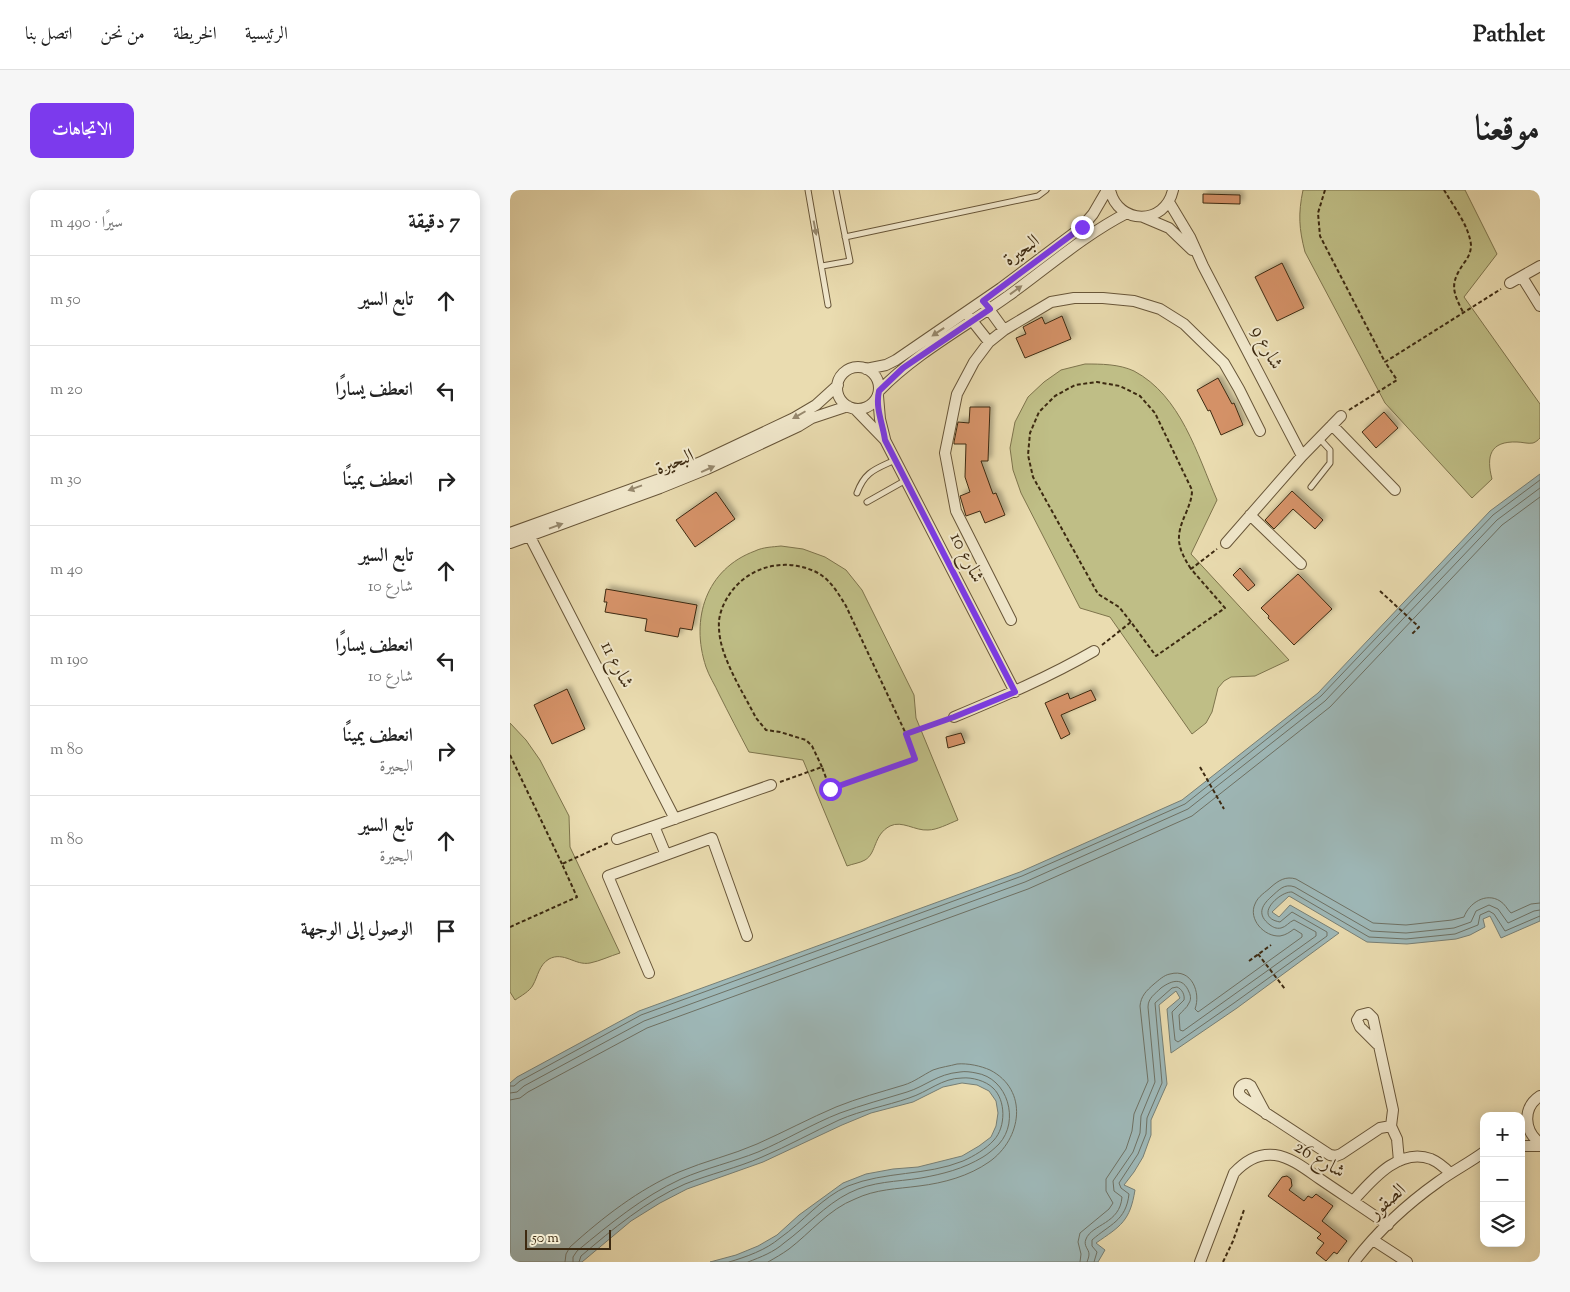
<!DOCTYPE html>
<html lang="ar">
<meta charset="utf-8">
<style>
:root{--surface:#fff;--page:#f6f6f6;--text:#222;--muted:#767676;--line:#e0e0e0;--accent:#7c3aed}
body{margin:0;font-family:"Sorts Mill Goudy",Amiri,serif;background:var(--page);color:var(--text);direction:rtl}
.controls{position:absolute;right:15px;bottom:15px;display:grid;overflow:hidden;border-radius:10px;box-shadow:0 2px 12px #0003}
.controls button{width:45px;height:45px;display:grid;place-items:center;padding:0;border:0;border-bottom:1px solid var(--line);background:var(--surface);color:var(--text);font:25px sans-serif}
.scale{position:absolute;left:15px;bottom:12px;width:86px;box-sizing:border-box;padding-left:5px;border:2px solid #3d2a11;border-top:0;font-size:14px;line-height:18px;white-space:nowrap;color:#3d2a11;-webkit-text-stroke:4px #f1e8cc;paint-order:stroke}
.stop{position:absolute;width:15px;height:15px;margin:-11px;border:4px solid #7c3aed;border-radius:50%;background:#fff}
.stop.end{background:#7c3aed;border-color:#fff;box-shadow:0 1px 5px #0008}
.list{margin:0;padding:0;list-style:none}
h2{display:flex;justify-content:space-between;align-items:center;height:65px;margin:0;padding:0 20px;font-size:21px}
h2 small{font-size:16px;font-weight:400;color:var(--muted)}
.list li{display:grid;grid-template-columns:32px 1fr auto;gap:15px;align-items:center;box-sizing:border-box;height:90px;padding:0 20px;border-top:1px solid var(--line)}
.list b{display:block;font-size:19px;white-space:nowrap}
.list p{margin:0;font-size:16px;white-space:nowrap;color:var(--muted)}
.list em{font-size:16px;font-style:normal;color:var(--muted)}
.icon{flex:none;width:28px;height:28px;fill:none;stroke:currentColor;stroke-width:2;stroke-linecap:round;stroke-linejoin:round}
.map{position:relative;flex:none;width:1030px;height:1072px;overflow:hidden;direction:ltr;border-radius:10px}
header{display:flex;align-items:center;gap:30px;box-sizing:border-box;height:70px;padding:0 25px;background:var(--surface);border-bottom:1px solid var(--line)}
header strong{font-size:24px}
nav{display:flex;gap:28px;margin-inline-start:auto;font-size:18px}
.intro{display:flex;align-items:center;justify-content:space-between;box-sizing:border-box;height:120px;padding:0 30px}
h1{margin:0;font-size:35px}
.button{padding:12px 22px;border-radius:10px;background:var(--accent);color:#fff;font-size:18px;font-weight:700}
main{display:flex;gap:30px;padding:0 30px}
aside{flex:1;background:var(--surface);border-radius:10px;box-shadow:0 2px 12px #0003}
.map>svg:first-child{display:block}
.green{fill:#bfbe86;stroke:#7e744c}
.water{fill:#9eb8b8;stroke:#777f75}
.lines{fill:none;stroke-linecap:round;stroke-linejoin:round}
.shore{stroke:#6e7164;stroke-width:1}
.building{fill:#d59267;stroke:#3d2a11;filter:url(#shadow)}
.service-casing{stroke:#685639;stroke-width:7}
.minor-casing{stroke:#685639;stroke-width:12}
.path{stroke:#3d2a11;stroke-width:2;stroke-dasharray:4 2.5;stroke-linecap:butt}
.service{stroke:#f1e8cc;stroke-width:5}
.minor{stroke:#f1e8cc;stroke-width:10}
.oneway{fill:#97896e}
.route{stroke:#7c3aed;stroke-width:6}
.labels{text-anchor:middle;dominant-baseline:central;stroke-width:4;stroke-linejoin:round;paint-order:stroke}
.street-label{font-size:19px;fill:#3d2a11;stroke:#f1e8cc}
</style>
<header>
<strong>Pathlet</strong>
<nav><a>الرئيسية</a><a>الخريطة</a><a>من نحن</a><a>اتصل بنا</a></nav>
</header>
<div class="intro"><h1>موقعنا</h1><a class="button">الاتجاهات</a></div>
<main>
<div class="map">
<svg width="1030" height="1072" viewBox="0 0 1030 1072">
<defs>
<filter id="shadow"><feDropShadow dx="3.5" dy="-3.5" stdDeviation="2.5" flood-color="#0004"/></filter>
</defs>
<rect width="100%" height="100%" fill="#eadcb0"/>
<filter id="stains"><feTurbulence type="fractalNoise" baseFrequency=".004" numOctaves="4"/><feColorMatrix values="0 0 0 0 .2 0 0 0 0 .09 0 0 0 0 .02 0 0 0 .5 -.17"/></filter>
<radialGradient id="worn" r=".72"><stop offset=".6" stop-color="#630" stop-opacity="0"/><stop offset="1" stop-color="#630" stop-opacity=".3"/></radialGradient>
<path class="green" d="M793 0H955L987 64 954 107 1030 214V248C1028 250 1026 252 1023 253 1018 254 1012 252 1007 252 980 251 976 266 982 289L962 308 875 213 795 62C789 39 788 24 793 0Z
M575 174C591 174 609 174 624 181 671 206 687 264 707 310L681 364 779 470 745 486 721 487 714 491 708 498 702 522 696 533 682 544 600 427 570 418 511 303 503 280 500 258 505 232 518 207 534 192 551 180Z
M271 356 293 359 315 367 336 380 352 400 404 505 406 528 448 630C438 634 427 640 418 640 405 641 392 630 380 636 363 645 367 663 355 670 350 673 342 674 337 676L293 570 239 562C229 543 219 524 209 504 205 495 199 486 196 477 180 429 196 379 245 361 253 357 263 357 271 356Z
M0 533 16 550 30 570 59 626 60 657 110 763C100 766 90 771 80 773 65 776 54 761 39 769 29 775 28 786 23 795 20 801 11 806 5 810L0 802Z"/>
<path class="water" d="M1030 284V731L991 748 980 726 973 729 975 737 960 745 946 749 897 754 857 752 779 706 762 722 769 727 780 715 829 743 727 818 661 863 657 819 670 808 666 801 649 815 657 894 641 930V945L633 967 624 982 614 995 625 1000C620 1031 611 1036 586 1053L595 1060 588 1072H200L226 1065 248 1056 267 1045 289 1025 333 993 356 984 383 979 408 977 452 966 469 956 481 947 486 936 488 923 486 911 479 901 467 895 452 893 433 897 403 912 361 923 332 935 253 972 177 999 150 1013 121 1031 72 1072H0V893L7 887 129 821 510 682 672 610 808 503 980 321Z"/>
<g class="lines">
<path class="shore" d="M0 896H4L10 891 131 825 512 686 675 614 811 506 983 325 1030 290
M0 903 7 902 14 896 134 831 515 692 678 619 815 511 987 330 1030 298
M0 910 10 908 18 902 137 838 518 699 682 626 820 517 992 335 1030 307
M55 1072 56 1064 60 1057C92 1028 129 999 169 982 195 971 222 965 247 954 274 942 300 928 326 917 348 908 371 902 394 895 404 892 413 885 423 880 431 877 440 876 447 874 458 873 471 876 480 880 519 900 512 949 479 972 459 986 434 993 409 996 387 999 366 999 345 1009 319 1019 300 1043 279 1059 272 1064 265 1068 258 1072
M63 1072V1067L67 1061C100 1034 132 1007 171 989 196 978 223 972 248 962 276 950 302 934 330 923 352 915 374 909 397 902 416 896 427 884 450 882 455 881 461 882 466 883 498 888 510 931 489 954 484 959 478 964 473 967 453 979 433 984 411 988 386 992 363 991 339 1003 315 1015 296 1037 274 1053 264 1062 251 1067 238 1072
M69 1072 71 1066C103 1039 136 1011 175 994 200 984 227 978 252 967 278 956 303 942 329 930 352 920 376 916 399 908 418 902 432 888 452 888 462 887 476 891 483 898 496 910 496 937 484 950 476 959 464 966 453 971 416 986 375 981 338 996 312 1007 293 1032 270 1048 256 1060 236 1067 219 1072
M570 1072 571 1064 568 1052 570 1043 599 1019 603 1013 596 1001V989L616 959 622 941 624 924 638 891 630 816C631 806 636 801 644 794 649 790 654 785 660 784 682 778 691 803 685 819L688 822 792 747V744L784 739C780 742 776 745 770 746 754 747 738 729 745 714 748 706 756 702 761 697 769 690 776 686 786 689L863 733 896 735 942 730 954 727C959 713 976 702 990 711 995 714 997 719 1001 723L1021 714 1030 713
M577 1072C578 1069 579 1067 579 1064 579 1059 573 1056 576 1049 582 1034 610 1034 612 1007L604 1001 603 991 623 962 630 943 631 926 645 892 638 817C638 808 645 804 651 798 662 790 673 787 679 802 681 806 681 810 679 813 677 818 672 821 669 825L670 840 673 841 806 746V742L784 730C779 732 776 737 771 738 766 739 763 737 760 735 747 725 751 716 761 707 769 700 774 693 785 697L861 741 896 743 944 738 961 732 966 721 979 715 988 719 998 733 1024 721 1030 720
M584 1072 587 1062 582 1056V1050C600 1034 616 1031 619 1004L611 998 609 993 628 964 636 944 637 928 652 893 645 813 662 798 667 797C672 799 675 805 674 810L662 822 665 850 668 852 724 813 817 746V742L782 722 770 732C742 727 770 701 782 702L859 747 896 749 945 744 968 735 970 725 979 721 984 724 995 741 1030 726"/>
</g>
<path class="building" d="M693 4 730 5V14L693 13Z
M772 73 794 118 767 131 745 87Z
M552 126 561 149 515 168 506 148 516 144 513 137 532 127 535 134Z
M708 188 722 214 724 213 733 235 711 245 700 220 698 221 687 200Z
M460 217H480L478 271H471L483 304 486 303 495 325 475 333 470 321 456 326 450 306 460 302 455 287 456 254H444V252L448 232 459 233Z
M874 222 888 238 866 258 852 242Z
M782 301 813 330 805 339 783 319 764 339 755 330Z
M206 302 225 329 185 357 166 330Z
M730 378 745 395 738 401 723 385Z
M788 384 822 419 784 455 758 428 759 426 751 418Z
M96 399 187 415 182 440 170 438 168 447 135 441 137 429 95 422 97 412H94Z
M57 499 75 539 42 554 24 515Z
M581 500 586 510 551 525 560 544 551 549 535 513 558 503 560 509Z
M451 543 455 553 438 558 436 547Z
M777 986 781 989 782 996 779 1000 794 1011 798 1006 802 1008 806 1004 823 1016 812 1031 837 1051 827 1064 824 1062 816 1071 806 1063 814 1053 807 1048 811 1044 758 1006 772 987Z"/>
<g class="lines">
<defs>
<path id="service" d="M298 0 318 115
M335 47 528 6 536 0
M312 76 340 71 326 0
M801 297 820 273V260L809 248
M347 303C355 281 366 279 385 270
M357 312 396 290"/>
<path id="minor" d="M600 0C608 35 655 36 663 0
M659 12 680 47 693 76 792 266
M633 27 659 38 682 60
M1012 87 1030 116
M1000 93 1030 76
M473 111 494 140 541 112 564 108H593L624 111 650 119 674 134 714 173 729 199 750 241
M456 123 479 152 464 172 447 204 435 263 446 321 501 430
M479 152 494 140
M327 198a21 21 0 1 1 42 0a21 21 0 1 1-42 0Z
M356 179 376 175 386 170 491 98 572 37 583 24 597 0
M369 201C406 163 455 137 498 106 537 78 574 45 617 23
M368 206 370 229 375 249
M345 219 375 250 505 502
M822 235 885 300
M740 325 791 374
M17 341 165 629
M0 343 147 290 193 271 284 228 306 215 328 195
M0 353 150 298 197 279 289 236 302 228 338 216
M716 353 792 266 831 226
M444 527C492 507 539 487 584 461
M144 636 156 665
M107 649 261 595
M139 783 98 686 202 648 237 746
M867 854 850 837 847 830 850 825 858 823 863 828 883 920 881 936
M1030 906C1012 918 1014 941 1030 953
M756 924 741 896C736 892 731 894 729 900V904L733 908 820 965 826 966 831 964 870 938 881 936 887 949 889 971
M1011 956H1030
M843 1011C862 990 889 957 921 969 928 972 935 978 940 983
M863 1050 897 1072
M690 1072 724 983C735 971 749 963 765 965 781 967 797 980 810 989 832 1004 855 1019 878 1035
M844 1072C867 1042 897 1014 928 992 943 981 959 973 974 962"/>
</defs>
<use href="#service" class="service-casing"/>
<use href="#minor" class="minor-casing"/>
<path class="path" d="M815 0 808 23 810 46 875 172
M934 0C944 17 959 36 961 55 961 62 958 68 954 73 940 93 942 101 953 122
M839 220 887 190 875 172 991 99
M870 401 909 437 901 445
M621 432 609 417 588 404 523 287 518 265 520 243 529 222 545 206 565 195 587 192 610 196 630 206 645 223 682 300C682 309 679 315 676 323 665 347 667 357 681 379
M592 455 621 432 646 466 715 418 681 379 707 359
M0 565 52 674
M312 577 302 556 296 550 270 542 256 540 246 528C233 502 209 466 209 437 208 426 213 414 219 405 238 376 275 367 306 382 320 389 328 403 336 416L396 544
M690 577 714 619
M270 592 312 577 320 599 405 569 396 544 434 530
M0 737 67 707 52 674 98 653
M748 764 775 799
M739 771 761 755
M713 1072 723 1051 734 1020"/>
<use href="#service" class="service"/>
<use href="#minor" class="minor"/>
</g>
<defs><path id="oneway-solid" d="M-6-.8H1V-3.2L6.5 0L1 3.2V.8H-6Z" transform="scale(1.25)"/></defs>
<g class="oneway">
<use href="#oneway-solid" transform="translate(305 38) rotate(79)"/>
<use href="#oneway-solid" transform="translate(506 100) rotate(-36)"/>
<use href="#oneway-solid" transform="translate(428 142) rotate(146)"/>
<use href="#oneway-solid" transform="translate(289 225) rotate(150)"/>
<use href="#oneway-solid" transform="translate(198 279) rotate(-24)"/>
<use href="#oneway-solid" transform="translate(125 298) rotate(160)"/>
<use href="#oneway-solid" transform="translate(46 336) rotate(-20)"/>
</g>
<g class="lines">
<path class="route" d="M320 599 405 569 396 544 444 527 505 502 375 250C373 234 365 218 369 201L393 178 480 119 473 111 572 37"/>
</g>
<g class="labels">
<g class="street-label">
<text transform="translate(512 61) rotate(-36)">البحيرة</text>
<text transform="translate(756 158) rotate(62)">شارع 9</text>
<text transform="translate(165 273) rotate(-22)">البحيرة</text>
<text transform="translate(456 368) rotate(63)">شارع 10</text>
<text transform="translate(106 475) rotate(63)">شارع 11</text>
<text transform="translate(809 970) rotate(31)">شارع 26</text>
<text transform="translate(878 1012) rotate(-42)">الصقور</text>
</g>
</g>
<rect width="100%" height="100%" filter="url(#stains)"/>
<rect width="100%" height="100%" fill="url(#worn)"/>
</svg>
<div class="controls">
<button>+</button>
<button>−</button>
<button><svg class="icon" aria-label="layers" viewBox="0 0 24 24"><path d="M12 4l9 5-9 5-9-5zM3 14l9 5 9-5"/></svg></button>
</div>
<div class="scale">50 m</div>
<div class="stop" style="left:320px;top:599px"></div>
<div class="stop end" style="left:572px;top:37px"></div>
</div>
<aside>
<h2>7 دقيقة<small>سيرًا · 490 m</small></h2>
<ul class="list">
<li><svg class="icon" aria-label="ahead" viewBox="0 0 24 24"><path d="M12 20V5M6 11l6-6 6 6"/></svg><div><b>تابع السير</b></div><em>50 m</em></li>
<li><svg class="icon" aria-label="left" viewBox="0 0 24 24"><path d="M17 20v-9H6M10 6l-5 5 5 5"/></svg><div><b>انعطف يسارًا</b></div><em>20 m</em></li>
<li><svg class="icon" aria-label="right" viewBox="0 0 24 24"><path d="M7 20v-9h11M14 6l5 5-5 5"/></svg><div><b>انعطف يمينًا</b></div><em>30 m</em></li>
<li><svg class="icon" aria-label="ahead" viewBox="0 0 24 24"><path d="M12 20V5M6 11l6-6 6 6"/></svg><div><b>تابع السير</b><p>شارع 10</p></div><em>40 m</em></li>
<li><svg class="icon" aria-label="left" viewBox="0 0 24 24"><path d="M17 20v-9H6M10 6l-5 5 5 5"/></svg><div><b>انعطف يسارًا</b><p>شارع 10</p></div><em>190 m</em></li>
<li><svg class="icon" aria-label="right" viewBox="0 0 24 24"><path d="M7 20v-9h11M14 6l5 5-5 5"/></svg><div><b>انعطف يمينًا</b><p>البحيرة</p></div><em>80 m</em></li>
<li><svg class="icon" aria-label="ahead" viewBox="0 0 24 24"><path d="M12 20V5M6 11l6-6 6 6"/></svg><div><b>تابع السير</b><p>البحيرة</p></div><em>80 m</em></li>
<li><svg class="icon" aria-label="arrive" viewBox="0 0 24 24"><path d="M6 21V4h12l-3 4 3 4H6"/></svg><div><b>الوصول إلى الوجهة</b></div></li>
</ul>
</aside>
</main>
